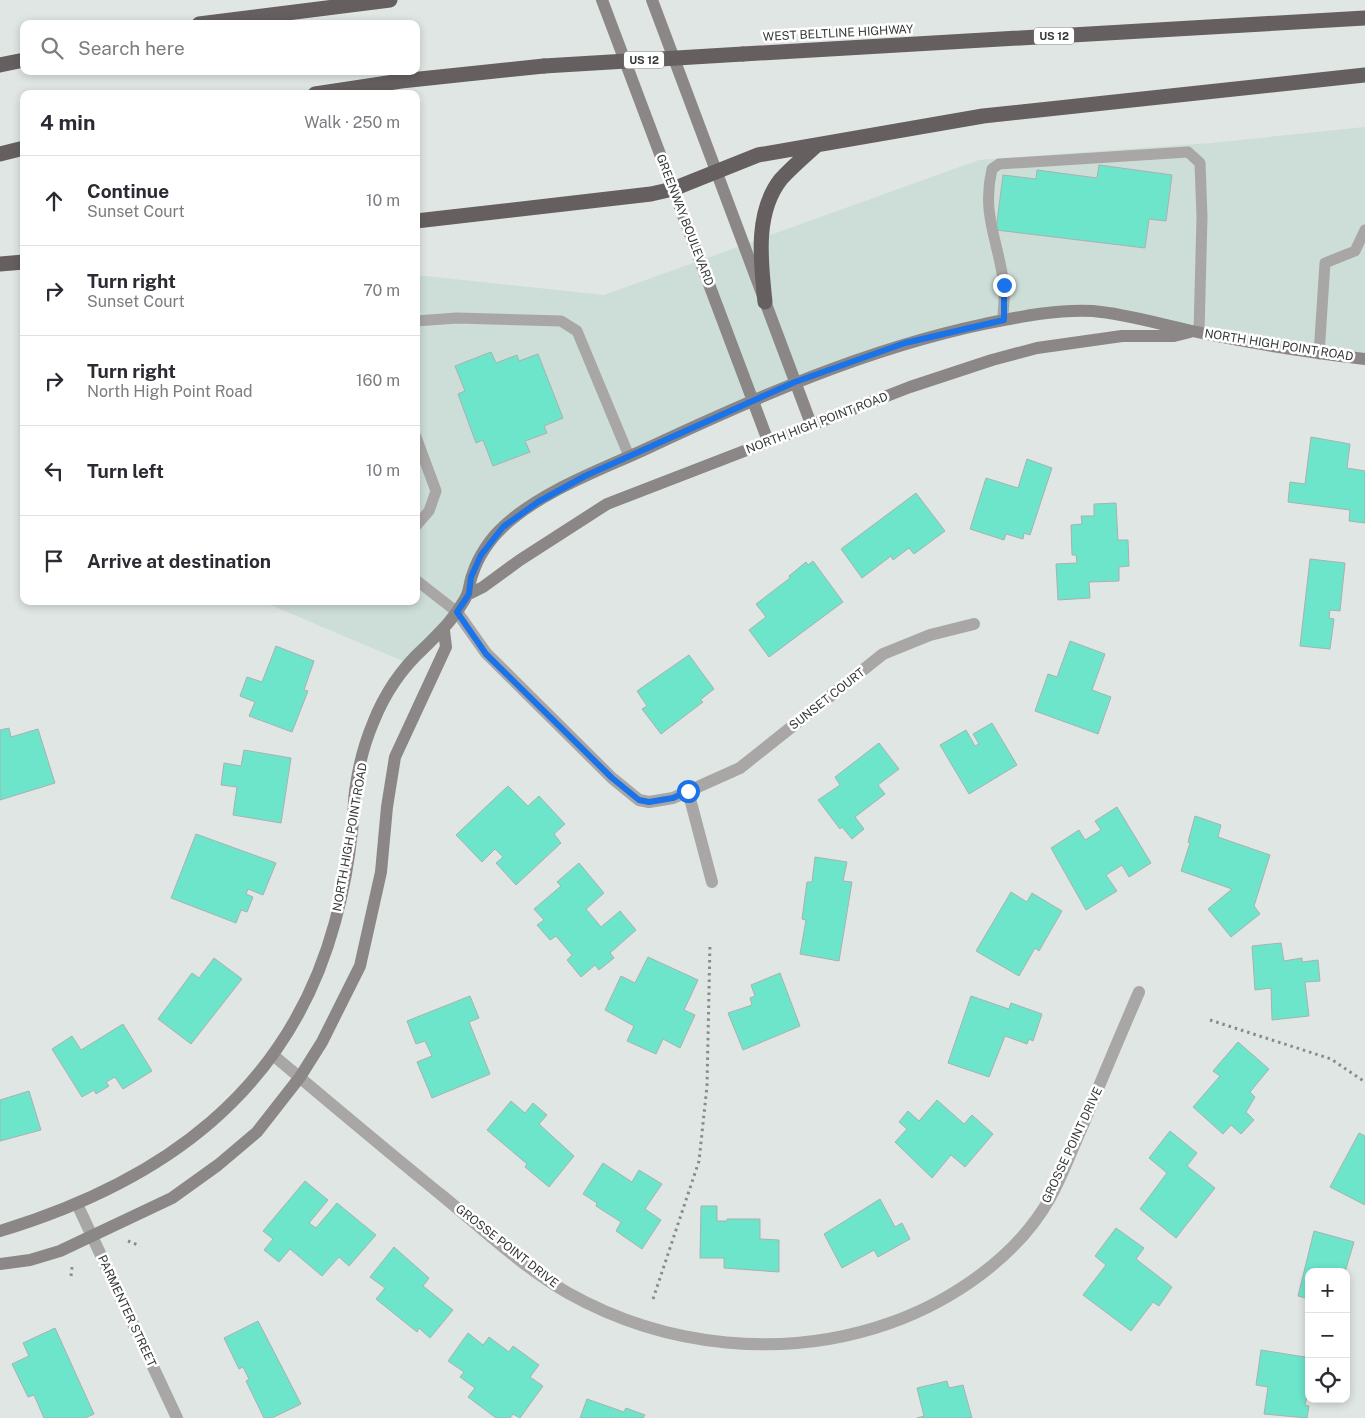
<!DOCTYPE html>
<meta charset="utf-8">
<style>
:root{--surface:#fff;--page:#f7f7f7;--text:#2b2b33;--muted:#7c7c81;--line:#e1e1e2}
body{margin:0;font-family:"Public Sans",sans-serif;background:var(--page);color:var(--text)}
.controls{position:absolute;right:15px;bottom:15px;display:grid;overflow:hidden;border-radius:10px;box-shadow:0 2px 8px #0003}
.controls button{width:45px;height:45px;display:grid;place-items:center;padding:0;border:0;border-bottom:1px solid var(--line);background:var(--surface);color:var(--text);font:25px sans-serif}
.stop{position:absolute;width:15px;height:15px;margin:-11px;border:4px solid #1a73e8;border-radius:50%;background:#fff}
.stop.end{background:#1a73e8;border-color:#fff;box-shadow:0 1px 5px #0008}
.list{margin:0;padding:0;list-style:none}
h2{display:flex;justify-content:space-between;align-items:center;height:65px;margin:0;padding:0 20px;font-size:21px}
h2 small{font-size:16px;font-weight:400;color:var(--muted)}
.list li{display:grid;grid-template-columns:32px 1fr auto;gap:15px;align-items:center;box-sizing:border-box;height:90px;padding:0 20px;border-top:1px solid var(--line)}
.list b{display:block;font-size:19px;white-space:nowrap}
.list p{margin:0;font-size:16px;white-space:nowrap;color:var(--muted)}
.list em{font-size:16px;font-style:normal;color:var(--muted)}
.icon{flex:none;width:28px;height:28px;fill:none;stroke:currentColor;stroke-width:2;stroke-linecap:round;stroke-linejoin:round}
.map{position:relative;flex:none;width:1365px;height:1418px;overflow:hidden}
.search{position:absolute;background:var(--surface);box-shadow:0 2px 8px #0003;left:20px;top:20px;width:400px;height:55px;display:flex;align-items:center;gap:12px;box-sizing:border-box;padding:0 18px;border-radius:10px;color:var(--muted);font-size:19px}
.panel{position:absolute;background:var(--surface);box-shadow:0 2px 8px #0003;left:20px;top:90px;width:400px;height:515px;border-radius:10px}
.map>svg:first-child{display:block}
.built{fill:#cdddd8}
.building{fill:#6ce5cb;stroke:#aab1af}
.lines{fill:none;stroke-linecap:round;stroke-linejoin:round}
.path{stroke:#878c8a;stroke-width:3;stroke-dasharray:2.5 4;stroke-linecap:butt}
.lane{stroke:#a9a6a6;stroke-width:11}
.street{stroke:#a9a6a6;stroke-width:12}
.secondary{stroke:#8c8787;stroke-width:12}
.highway{stroke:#655f5f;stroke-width:15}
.highway-bridge{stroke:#655f5f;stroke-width:15}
.route{stroke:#1a73e8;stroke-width:6}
.labels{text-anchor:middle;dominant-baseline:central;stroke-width:5;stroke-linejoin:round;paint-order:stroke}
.shield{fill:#fff;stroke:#727474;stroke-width:1}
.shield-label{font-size:11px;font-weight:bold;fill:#363938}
.street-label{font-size:12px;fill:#363938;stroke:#fff}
</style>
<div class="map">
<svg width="1365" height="1418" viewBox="0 0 1365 1418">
<rect width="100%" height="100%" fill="#dfe6e4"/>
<path class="built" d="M1365 127V359L1143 318 1042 314 838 366 538 502 481 555 469 594 410 664 261 601H416V275L604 295 979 160 1211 143Z"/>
<path class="building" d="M1099 165 1172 175 1166 221 1149 219 1145 248 996 230 1003 175 1036 179 1037 170 1097 178Z
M491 352 496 363 517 355 519 361 538 354 563 418 544 426 547 433 525 441 530 452 493 466 483 440 476 443 458 394 465 391 455 366Z
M1311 437 1350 444 1347 468 1365 471V523L1349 521 1350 510 1288 502 1290 482 1305 484Z
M1027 459 1052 468 1030 535 1024 533 1023 539 1006 534 1004 540 970 529 986 478 1018 488Z
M916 493 945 531 914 554 909 548 893 560 891 556 862 578 841 549Z
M1116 503 1118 540H1128L1129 566 1119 567V581L1089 582 1090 598 1058 600 1056 564 1077 563 1076 555H1072L1071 525 1082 524 1081 516H1094V504Z
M1310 559 1345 563 1340 611 1330 610 1329 618 1334 619 1330 649 1300 646Z
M813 561 843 602 769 657 749 630 766 617 756 604 790 578 789 576 806 562 808 565Z
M1070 641 1105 654 1092 690 1111 697 1098 734 1035 711 1048 674 1057 677Z
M276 646 314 661 304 690 308 691 292 732 249 716 255 702 240 696 247 677 262 682Z
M689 655 714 689 700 700 703 702 661 734 642 709 647 706 637 691Z
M992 723 1017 765 969 794 940 745 966 730 975 746 979 744 973 734Z
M9 728 11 737 38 729 55 783 0 800V730Z
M879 743 899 769 878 785 885 794 855 817 864 829 852 839 842 827 840 829 818 800 840 785 835 777Z
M244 750 291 758 281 823 233 815 237 787 221 785 224 763 241 766Z
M508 786 528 806 539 796 565 824 554 834 561 843 516 885 496 863 503 857 495 849 482 862 456 835Z
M1117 807 1151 863 1129 877 1122 865 1106 875 1117 891 1086 910 1051 848 1079 830 1085 840 1101 830 1095 821Z
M1195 816 1221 825 1218 837 1270 855 1254 906 1260 914 1231 937 1208 909 1232 889 1181 871 1190 843 1188 842Z
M196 834 276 863 263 895 248 889 246 894 253 897 247 912 241 910 236 923 171 898Z
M815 857 847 862 843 881 852 882 839 961 800 954 806 920 802 919 807 882H812Z
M579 863 604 893 586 909 601 927 620 911 636 930 610 953 614 958 599 970 595 965 581 977 567 960 572 955 556 936 550 940 537 925 544 920 534 909 561 886 557 882Z
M1011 892 1027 902 1032 893 1062 911 1039 951 1035 948 1019 976 976 951Z
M1281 943 1284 961 1302 958V962L1318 960 1320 981 1305 982 1309 1016 1272 1020 1271 988 1255 990 1252 946Z
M648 957 698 980 684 1010 695 1015 680 1048 663 1039 656 1054 627 1041 634 1026 605 1010 621 976 635 983Z
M214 958 242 979 191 1044 158 1019 192 973 199 978Z
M780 973 800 1026 743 1050 728 1013 752 1005 750 998 755 996 751 985Z
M470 996 479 1018 469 1022 490 1074 432 1098 417 1062 432 1056 425 1041 416 1044 407 1021Z
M971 996 1009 1009 1011 1003 1042 1014 1033 1041 1029 1039 1027 1044 1005 1036 989 1077 948 1063Z
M123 1024 152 1071 123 1089 115 1077 106 1082 109 1086 96 1094 94 1090 82 1097 52 1049 72 1036 81 1050Z
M1238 1042 1269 1069 1250 1092 1255 1097 1246 1112 1254 1120 1241 1134 1231 1125 1223 1134 1193 1107 1220 1076 1213 1071Z
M29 1091 41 1130 0 1141V1100Z
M937 1100 964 1124 972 1115 993 1134 965 1167 951 1155 932 1178 895 1142 907 1129 899 1122 908 1111 919 1121Z
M511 1101 525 1113 533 1103 547 1115 539 1124 574 1156 549 1187 525 1167 527 1164 487 1130Z
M1170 1131 1197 1153 1187 1166 1215 1188 1176 1238 1140 1209 1167 1173 1149 1158Z
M1359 1133 1365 1136V1205L1330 1187Z
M603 1163 632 1182 639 1170 662 1184 645 1209 661 1220 642 1249 616 1231 621 1222 596 1206 597 1203 583 1194Z
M305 1181 328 1200 309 1223 316 1228 337 1203 376 1235 349 1266 339 1257 322 1276 290 1249 279 1262 264 1250 273 1239 263 1231Z
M880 1199 895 1227 902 1223 910 1239 878 1257 874 1250 842 1268 824 1234Z
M701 1206H717V1221H727V1219H760V1239L779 1240V1272L724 1268V1258H700Z
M1116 1228 1144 1248 1136 1259 1172 1287 1159 1306 1153 1302 1131 1331 1083 1295 1106 1265 1095 1256Z
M1314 1231 1354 1242 1345 1272H1309V1299L1298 1296Z
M394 1247 429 1278 423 1286 453 1310 430 1338 419 1328 417 1332 376 1299 385 1288 370 1277Z
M258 1321 301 1404 272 1418H264L246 1381 249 1379 243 1367 239 1369 224 1338Z
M55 1328 94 1414 85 1418H44L34 1395 28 1397 12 1364 29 1356 23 1343Z
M468 1333 483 1345 489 1337 509 1352 513 1346 539 1365 530 1377 543 1386 520 1418 513 1414 510 1418H496L468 1397 475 1388 460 1377 464 1372 448 1361Z
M1261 1350 1305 1357 1306 1351H1309V1387L1305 1405 1309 1406 1307 1418 1264 1414 1268 1387 1256 1385Z
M947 1381 949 1388 963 1385 972 1418H917L924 1416 917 1388Z
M587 1399 624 1412 626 1408 645 1415 643 1418H580Z"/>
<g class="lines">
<path class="path" d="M1210 1020 1331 1059 1365 1082
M128 1241 138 1245
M71 1276 72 1267
M653 1299 699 1161 707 1086 710 943"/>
<path class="lane" d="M1003 320C1003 309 1005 297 1004 286 999 242 981 215 992 169L999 164 1188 152 1200 163 1202 217 1199 332
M416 321 457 318 561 321 577 331 629 456
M1319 354 1325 263 1355 251 1365 230
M416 437 436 491 429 511 416 526
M416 580 457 612"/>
<path class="street" d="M457 612 486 653 612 778 639 800 649 802 673 798 740 768 883 654 930 635 974 624
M688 791 712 882
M273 1055C330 1103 387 1151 445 1198 485 1231 524 1268 568 1293 666 1348 785 1360 890 1323 952 1301 1017 1257 1050 1198 1063 1175 1072 1149 1083 1125 1101 1081 1120 1036 1139 992
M77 1204 177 1418"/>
<path class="secondary" d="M602 0 768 441
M652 0 811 424
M469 594 483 587 520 560 607 504 910 387 992 360 1037 348 1122 336H1174L1190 332
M0 1231C162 1182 289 1092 335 922 343 893 349 861 352 831 354 816 353 800 356 785 359 765 365 742 373 723 384 695 402 668 424 648 440 632 454 619 465 599 470 591 469 582 473 573 478 557 490 539 503 527 541 491 601 470 648 448 757 397 866 349 984 324 1019 317 1057 309 1093 311 1127 314 1159 324 1192 331 1249 343 1307 352 1365 359
M0 1264 30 1260 60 1251 172 1198 218 1165 257 1132 300 1077 322 1042 360 966 381 872 387 807 395 757 446 647 444 631"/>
<path class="highway" d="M199 24 390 0
M743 54 1365 18
M0 65 24 60
M315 94 401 81 544 66
M0 154 24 148
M416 221 651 194 673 189 758 155 983 116 1365 75
M0 264 24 262
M765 302C761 263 754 213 781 179 792 167 805 156 817 145"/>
<path class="highway-bridge" d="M544 66 743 54"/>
</g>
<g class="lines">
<path class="route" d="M688 791 673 798 649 802 639 800 612 778 486 654 457 612 469 594 471 577 481 555 503 527 538 502 585 476 795 382 905 343 1004 320V285"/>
</g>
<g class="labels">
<g class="shield">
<rect x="1034" y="27.5" width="40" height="17" rx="4"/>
<rect x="624" y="51.5" width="40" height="17" rx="4"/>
</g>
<g class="shield-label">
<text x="1054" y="36">US 12</text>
<text x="644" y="60">US 12</text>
</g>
<g class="street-label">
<text transform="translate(838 33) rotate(-3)">WEST BELTLINE HIGHWAY</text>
<text transform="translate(685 220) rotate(69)">GREENWAY BOULEVARD</text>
<text transform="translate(1279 345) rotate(9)">NORTH HIGH POINT ROAD</text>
<text transform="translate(817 423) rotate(-21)">NORTH HIGH POINT ROAD</text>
<text transform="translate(827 699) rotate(-38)">SUNSET COURT</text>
<text transform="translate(350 837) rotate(-80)">NORTH HIGH POINT ROAD</text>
<text transform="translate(1072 1145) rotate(-65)">GROSSE POINT DRIVE</text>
<text transform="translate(507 1246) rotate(38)">GROSSE POINT DRIVE</text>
<text transform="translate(127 1311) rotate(65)">PARMENTER STREET</text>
</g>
</g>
</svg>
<div class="controls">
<button>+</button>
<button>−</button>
<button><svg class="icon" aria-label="locate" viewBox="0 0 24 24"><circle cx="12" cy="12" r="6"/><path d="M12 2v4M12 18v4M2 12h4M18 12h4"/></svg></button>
</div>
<div class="stop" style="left:688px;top:791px"></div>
<div class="stop end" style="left:1004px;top:285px"></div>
<div class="search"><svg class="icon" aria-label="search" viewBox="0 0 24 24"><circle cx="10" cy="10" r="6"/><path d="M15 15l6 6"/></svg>Search here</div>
<section class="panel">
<h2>4 min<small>Walk · 250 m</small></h2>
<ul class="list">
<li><svg class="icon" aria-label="ahead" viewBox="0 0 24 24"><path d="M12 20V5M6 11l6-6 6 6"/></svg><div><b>Continue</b><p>Sunset Court</p></div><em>10 m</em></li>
<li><svg class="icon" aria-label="right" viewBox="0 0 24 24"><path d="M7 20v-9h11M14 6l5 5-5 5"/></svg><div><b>Turn right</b><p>Sunset Court</p></div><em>70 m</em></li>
<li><svg class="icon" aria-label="right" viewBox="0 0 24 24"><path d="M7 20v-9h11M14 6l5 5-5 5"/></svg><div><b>Turn right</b><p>North High Point Road</p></div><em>160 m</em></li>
<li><svg class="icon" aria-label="left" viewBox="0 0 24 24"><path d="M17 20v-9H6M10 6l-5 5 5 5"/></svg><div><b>Turn left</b></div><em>10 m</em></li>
<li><svg class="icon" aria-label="arrive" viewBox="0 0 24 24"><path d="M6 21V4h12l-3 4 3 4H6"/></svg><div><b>Arrive at destination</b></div></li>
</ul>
</section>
</div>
